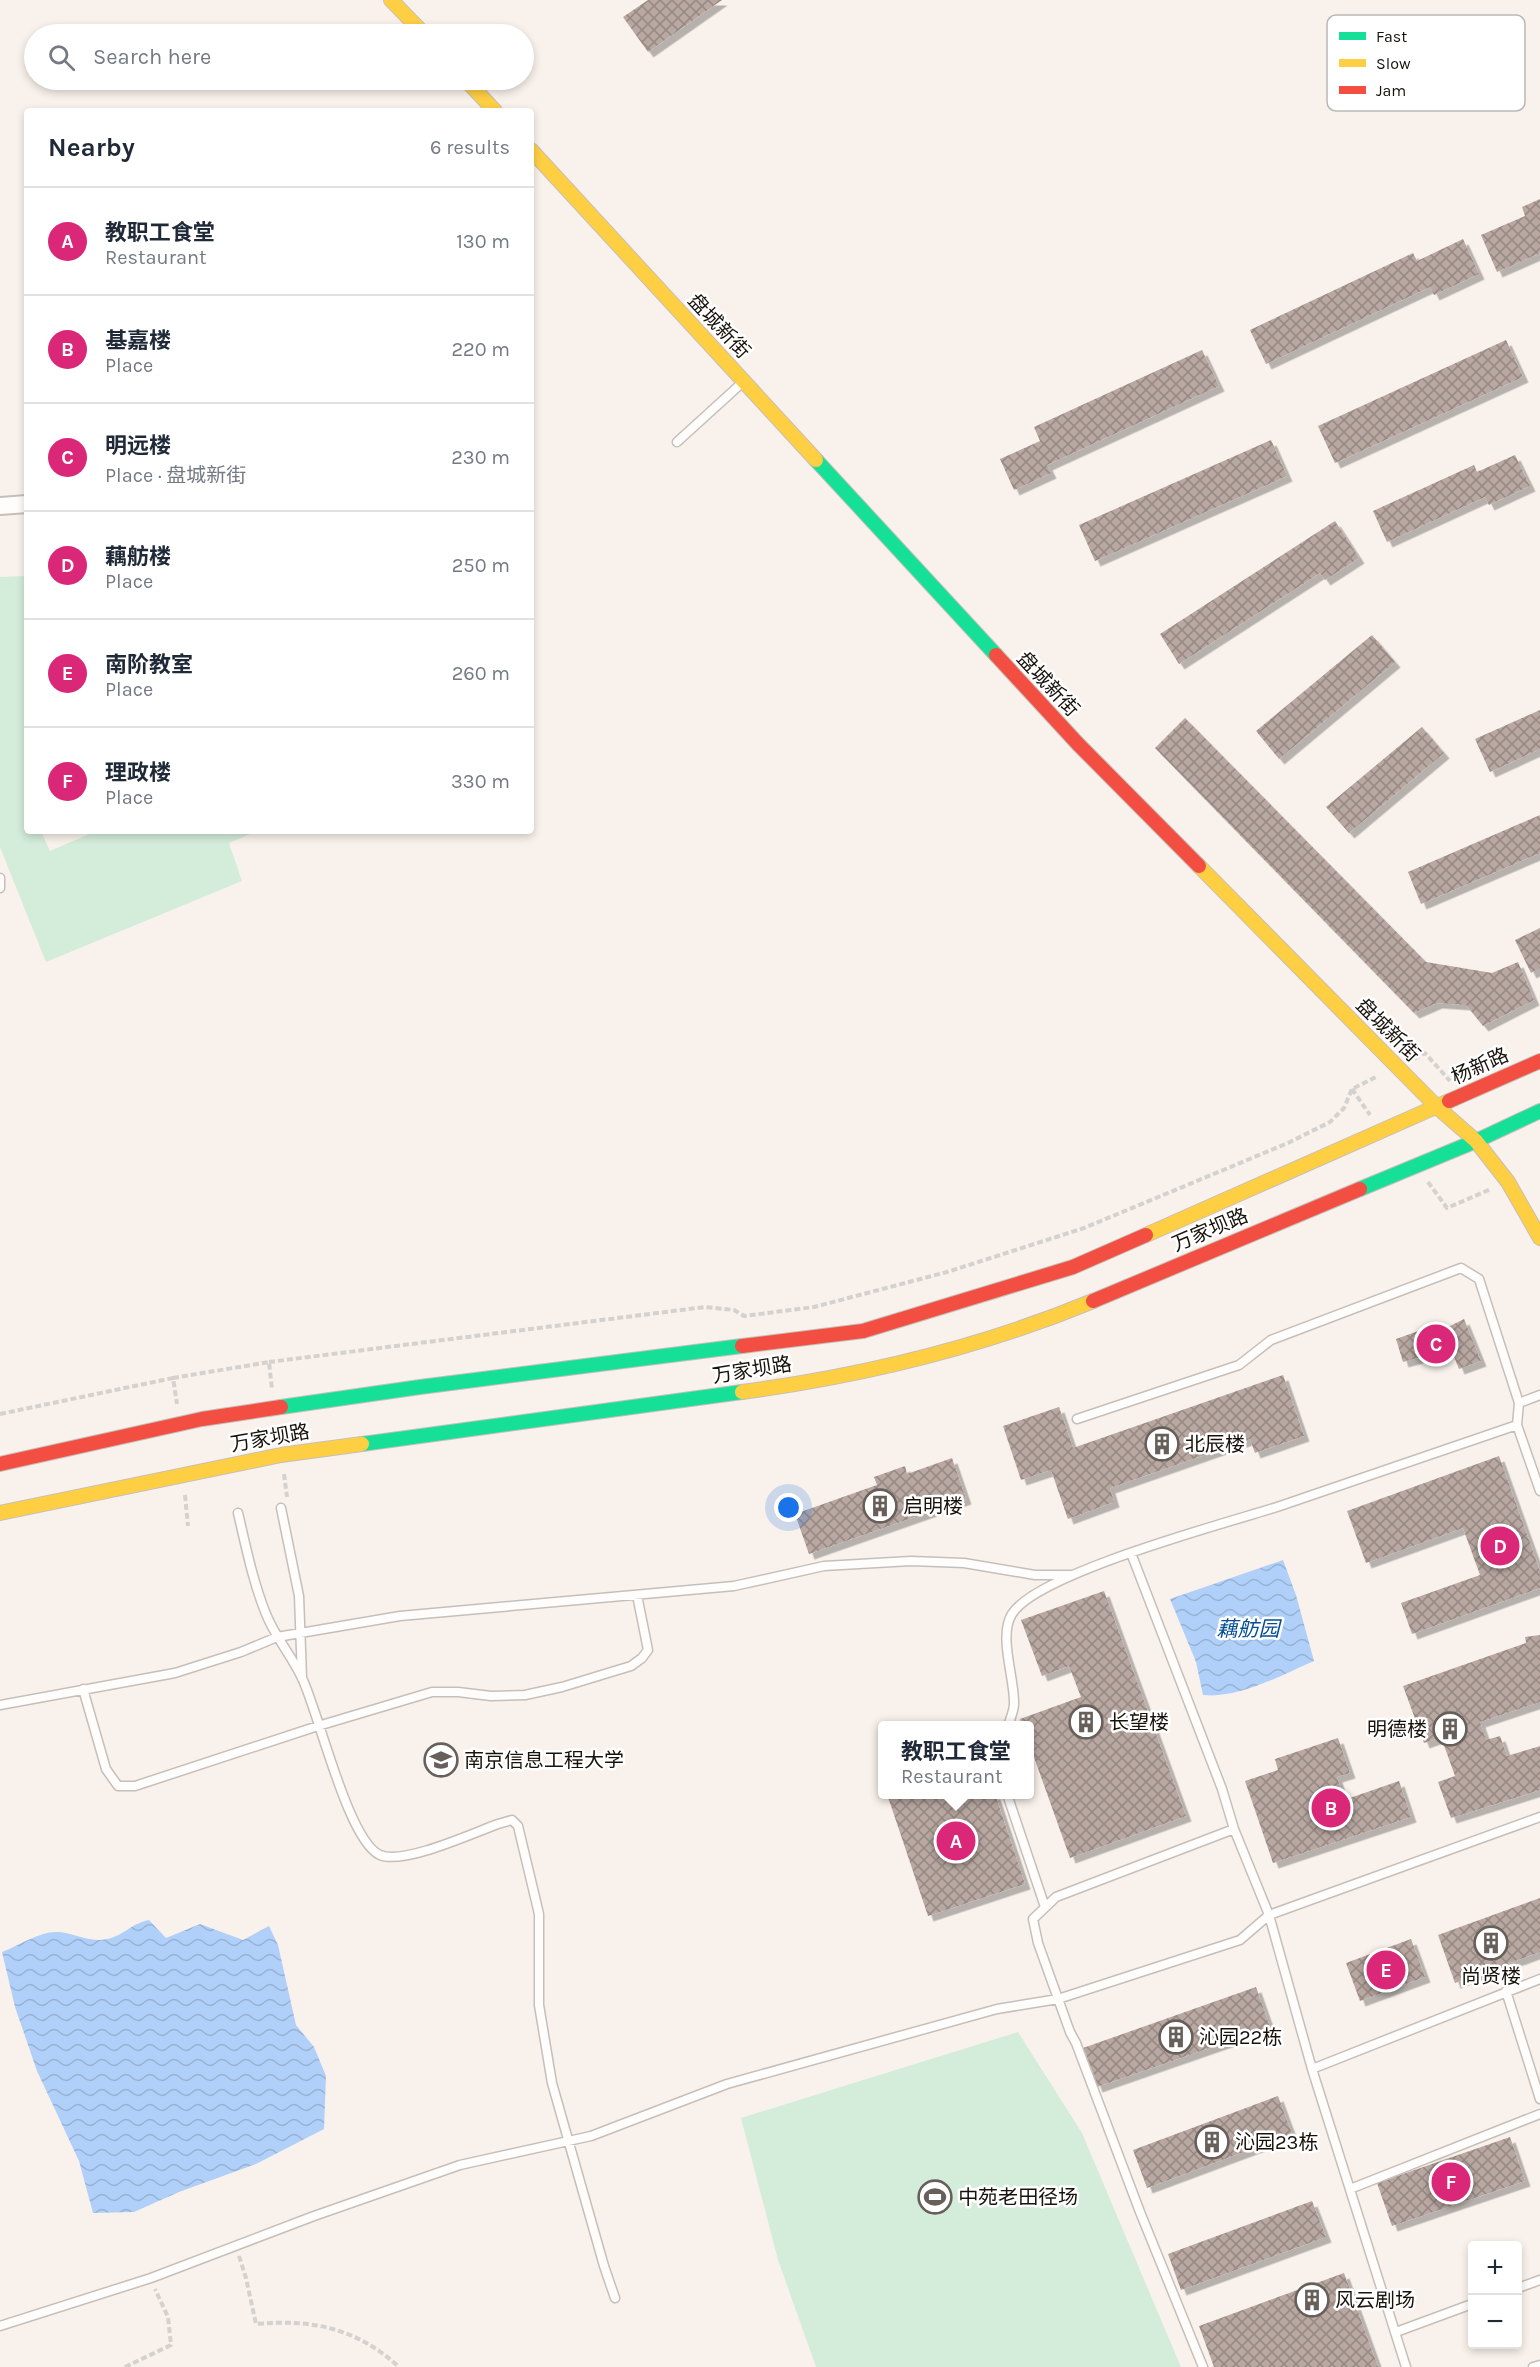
<!DOCTYPE html>
<meta charset="utf-8">
<style>
:root{--surface:#fff;--page:#f6f6f7;--text:#1f2937;--muted:#747a83;--line:#e0e1e3;--accent:#db2777}
body{margin:0;font-family:Karla,"Noto Sans SC",sans-serif;background:var(--page);color:var(--text)}
.controls{position:absolute;right:18px;bottom:18px;display:grid;overflow:hidden;border-radius:6px;box-shadow:0 3px 9px #0003}
.controls button{width:54px;height:54px;display:grid;place-items:center;padding:0;border:0;border-bottom:2px solid var(--line);background:var(--surface);color:var(--text);font:30px sans-serif}
.you{position:absolute;left:789px;top:1508px;width:21px;height:21px;margin:-15px;border:4px solid #fff;border-radius:50%;background:#1a73e8;box-shadow:0 0 0 9px #1a73e833}
.badge{display:grid;place-items:center;width:39px;height:39px;border-radius:50%;background:var(--accent);color:#fff;font-size:20px;font-weight:700}
.pin{position:absolute;translate:-50% -50%;border:3px solid #fff;box-shadow:0 2px 6px #0006}
.popup{position:absolute;left:878px;top:1721px;width:156px;height:78px;box-sizing:border-box;display:grid;place-content:center;border-radius:6px;background:var(--surface);filter:drop-shadow(0 2px 4px #0005);font-size:20px;white-space:nowrap;color:var(--muted)}
.popup b{font-size:22px;color:var(--text)}
.popup::after{content:'';position:absolute;left:50%;top:100%;margin-left:-12px;border:12px solid transparent;border-top-color:var(--surface)}
.list{margin:0;padding:0;list-style:none}
h2{display:flex;justify-content:space-between;align-items:center;height:78px;margin:0;padding:0 24px;font-size:26px}
h2 small{font-size:20px;font-weight:400;color:var(--muted)}
.list li{display:grid;grid-template-columns:39px 1fr auto;gap:18px;align-items:center;box-sizing:border-box;height:108px;padding:0 24px;border-top:2px solid var(--line)}
.list b{display:block;font-size:22px;white-space:nowrap}
.list p{margin:0;font-size:20px;white-space:nowrap;color:var(--muted)}
.list em{font-size:20px;font-style:normal;color:var(--muted)}
.icon{flex:none;width:33px;height:33px;fill:none;stroke:currentColor;stroke-width:2;stroke-linecap:round;stroke-linejoin:round}
.map{position:relative;flex:none;width:1540px;height:2367px;overflow:hidden}
.search{position:absolute;background:var(--surface);box-shadow:0 3px 9px #0003;left:24px;top:24px;width:510px;height:66px;display:flex;align-items:center;gap:15px;box-sizing:border-box;padding:0 21px;border-radius:33px;color:var(--muted);font-size:22px}
.panel{position:absolute;background:var(--surface);box-shadow:0 3px 9px #0003;left:24px;top:108px;width:510px;height:726px;border-radius:6px}
.map>svg:first-child{display:block}
.grass{fill:#d4ecda}
.water{fill:url(#water-waves)}
.building{fill:url(#building-cross-hatch);filter:url(#shadow)}
.lines{fill:none;stroke-linecap:round;stroke-linejoin:round}
.lane-casing{stroke:#c6bfb9;stroke-width:11}
.street-casing{stroke:#c6bfb9;stroke-width:20}
.fast-casing{stroke:#c6bfb9;stroke-width:16}
.slow-casing{stroke:#c6bfb9;stroke-width:16}
.jam-casing{stroke:#c6bfb9;stroke-width:16}
.path{stroke:#d4d1cf;stroke-width:4;stroke-dasharray:6 3;stroke-linecap:butt}
.lane{stroke:#fefdfc;stroke-width:8}
.street{stroke:#fefdfc;stroke-width:16}
.fast{stroke:#16e098;stroke-width:14}
.slow{stroke:#ffcf43;stroke-width:14}
.jam{stroke:#f24e42;stroke-width:14}
.labels{text-anchor:middle;dominant-baseline:central;stroke-width:5;stroke-linejoin:round;paint-order:stroke}
.street-label{font-size:20px;fill:#18120b;stroke:#fff}
.poi-label{font-size:20px;fill:#18120b;stroke:#fff;text-anchor:start}
.water-label{font-size:21px;font-style:italic;fill:#044d93;stroke:#fff}
.key{fill:#fff;stroke:#bab8b6;stroke-width:1.5}
.key-label{font-size:16px;fill:#18120b}
</style>
<div class="map">
<svg width="1540" height="2367" viewBox="0 0 1540 2367">
<defs>
<pattern id="water-waves" width="16" height="10" patternUnits="userSpaceOnUse" patternTransform="scale(1.5)"><rect width="16" height="10" fill="#b0d0f9"/><path d="M0 5q4-4 8 0t8 0" fill="none" stroke="#97b2d4"/></pattern>
<pattern id="building-cross-hatch" width="8" height="8" patternUnits="userSpaceOnUse" patternTransform="scale(1.5)"><rect width="8" height="8" fill="#b9a8a2"/><path d="M0 0l8 8M0 8l8-8" fill="none" stroke="#958782"/></pattern>
<filter id="shadow"><feDropShadow dx="5.5" dy="5.5" stdDeviation="0" flood-color="#0004"/></filter>
</defs>
<rect width="100%" height="100%" fill="#f9f2ec"/>
<path class="grass" d="M27 576V831H41L50 851 96 831H257L229 843 242 881 46 962 0 847V577Z
M1018 2032 1082 2133 1181 2367H816L778 2260 741 2118Z"/>
<path class="water" d="M1283 1560 1296 1595 1314 1661C1282 1675 1238 1699 1203 1695L1196 1662 1170 1599Z
M149 1920 166 1938 200 1924 243 1940 269 1926 278 1945 296 2025 314 2047 326 2076 324 2129 256 2164 179 2192 134 2212 93 2213 79 2161 37 2071 15 2007 2 1952C18 1946 39 1932 56 1932 73 1932 89 1943 107 1939 125 1935 130 1924 149 1920Z"/>
<path class="building" d="M648 0H722L648 52 623 17Z
M1540 199V253L1497 272 1481 235 1525 216 1522 207Z
M1463 239 1479 274 1434 295 1430 287 1266 364 1250 330 1413 253 1417 261Z
M1506 340 1523 377 1335 463 1318 426Z
M1202 350 1219 386 1047 465 1051 473 1014 490 1000 459 1040 441 1034 427Z
M1271 440 1287 476 1095 561 1079 525Z
M1515 455 1530 486 1489 505 1485 497 1387 542 1373 511 1474 465 1477 472Z
M1335 521 1359 558 1325 580 1320 573 1179 664 1160 634Z
M1372 635 1395 662 1279 759 1256 731Z
M1540 710V749L1490 772 1475 739Z
M1185 718 1426 962 1492 973 1518 962 1534 1000 1483 1026 1466 1005 1437 1003 1414 1013 1155 748Z
M1422 727 1444 753 1349 833 1326 807Z
M1540 815V853L1421 904 1408 872Z
M1540 928V968L1531 973 1515 940Z
M1464 1319 1481 1361 1459 1369 1451 1349 1403 1362 1396 1339 1435 1325 1440 1331Z
M1283 1375 1304 1436 1255 1453 1250 1439 1110 1488 1114 1502 1068 1519 1051 1470 1021 1480 1003 1426 1059 1407 1073 1448Z
M1499 1456 1540 1571V1588L1412 1634 1401 1603 1480 1575 1463 1528 1366 1563 1347 1511Z
M952 1458 966 1499 809 1554 795 1514 877 1485 874 1477 905 1466 907 1474Z
M1104 1591 1186 1816 1070 1858 1030 1746V1726H1022L1020 1719 1081 1697 1069 1666 1042 1676 1021 1620Z
M1540 1635V1702L1480 1722 1486 1740 1500 1736 1507 1756 1540 1746V1790L1451 1818 1438 1782 1455 1776 1441 1737 1424 1743 1403 1686 1526 1643 1525 1637Z
M1338 1738 1350 1773 1337 1777 1344 1800 1399 1781 1411 1817 1273 1863 1245 1781 1278 1770 1275 1759Z
M897 1794H995L1025 1884 928 1916 888 1797Z
M1540 1898V1952L1455 1983 1438 1935Z
M1411 1939 1425 1977 1360 2001 1346 1963Z
M1256 1987 1270 2027 1097 2087 1083 2048Z
M1278 2096 1292 2134 1147 2188 1133 2150Z
M1510 2137 1525 2181 1392 2226 1377 2183Z
M1312 2201 1326 2237 1181 2290 1168 2254Z
M1344 2273 1378 2367H1214L1199 2326Z"/>
<g class="lines">
<defs>
<path id="lane" d="M677 442 743 382
M0 878V888
M1077 1419 1239 1365 1271 1340 1461 1268 1479 1279 1519 1403
M1517 1425 1540 1491
M281 1508 299 1596 302 1678
M238 1513C246 1547 253 1582 266 1614 275 1637 292 1656 302 1678 319 1713 348 1841 380 1855 404 1865 473 1833 498 1824L512 1820 518 1826 539 1914V2005L552 2083 604 2266 615 2298
M1131 1553 1222 1789 1234 1829 1269 1915 1312 2069
M83 1689 106 1769 118 1786H135L318 1726 432 1692H458L491 1696 525 1695 562 1687 631 1666 642 1658 648 1650 637 1595
M0 1705 175 1673 241 1652 277 1637 400 1616 734 1586 824 1566 911 1561 964 1563 1035 1575H1071
M1008 1726C1010 1719 1014 1711 1014 1704 1015 1679 998 1636 1012 1614 1037 1573 1227 1523 1280 1506 1359 1479 1438 1452 1517 1425L1519 1403 1540 1395
M1007 1794 1045 1907
M1506 1991 1540 2099
M1350 2189 1540 2114
M1518 2288 1540 2280
M0 2326 151 2278 314 2216 460 2165 591 2136 727 2084 997 2009 1058 1999 1240 1940 1269 1915 1540 1817
M1396 2332 1472 2304
M1203 2367 1140 2212 1076 2043 1070 2032 1038 1943 1033 1919 1056 1897 1234 1829
M1406 2367 1312 2069 1540 1979
M1533 2367 1540 2365"/>
<path id="street" d="M0 506 27 504"/>
<path id="fast" d="M816 460 996 655
M1360 1189 1476 1141 1540 1111
M281 1407 420 1387 742 1346
M362 1444 742 1392"/>
<path id="slow" d="M391 0 424 34
M466 80 495 111
M531 150 816 460
M1199 866 1437 1107 1476 1141 1508 1182 1540 1238
M1146 1235 1449 1101
M742 1392C861 1376 982 1347 1093 1301
M0 1513 281 1455 362 1444"/>
<path id="jam" d="M996 655 1078 744 1199 866
M1449 1101 1540 1061
M1093 1301 1360 1189
M742 1346 863 1331 1073 1267 1146 1235
M0 1464 202 1419 281 1407"/>
</defs>
<use href="#lane" class="lane-casing"/>
<use href="#street" class="street-casing"/>
<use href="#fast" class="fast-casing"/>
<use href="#slow" class="slow-casing"/>
<use href="#jam" class="jam-casing"/>
<path class="path" d="M1414 1059 1425 1053 1450 1081
M1352 1089 1370 1115
M1428 1182 1447 1208 1491 1189
M269 1362 705 1307 734 1310 744 1316 814 1307 947 1272 1084 1228 1288 1143 1330 1122 1344 1108 1352 1089 1378 1076
M173 1378 269 1362 272 1390
M0 1414 173 1378 177 1404
M284 1474 287 1497
M185 1495 188 1526
M239 2256 246 2278 256 2324C313 2319 356 2328 399 2367
M125 2367 171 2345 168 2317 155 2289"/>
<use href="#lane" class="lane"/>
<use href="#street" class="street"/>
<use href="#fast" class="fast"/>
<use href="#slow" class="slow"/>
<use href="#jam" class="jam"/>
</g>
<defs>
<symbol id="building-ring" viewBox="-11 -11 22 22"><circle r="9.5" fill="#fff" stroke="#67605a" stroke-width="1.5"/><path d="M-4-6H4V6H1V3H-1V6H-4ZM-2.5-4.3h1.7v1.8h-1.7ZM.8-4.3h1.7v1.8H.8ZM-2.5-1h1.7V.8h-1.7ZM.8-1h1.7V.8H.8Z" fill="#67605a"/></symbol>
<symbol id="university-ring" viewBox="-11 -11 22 22"><circle r="9.5" fill="#fff" stroke="#67605a" stroke-width="1.5"/><path d="M0-5L7-2L0 1L-7-2ZM-4 1L0 2.5L4 1V4Q0 6-4 4Z" fill="#67605a"/></symbol>
<symbol id="stadium-ring" viewBox="-11 -11 22 22"><circle r="9.5" fill="#fff" stroke="#67605a" stroke-width="1.5"/><path d="M0-5a6.5 5 0 1 0 0 10a6.5 5 0 1 0 0-10ZM-3.5-1.8h7v3.6h-7Z" fill="#67605a"/></symbol>
</defs>
<g fill-rule="evenodd">
<use href="#building-ring" x="1143" y="1425" width="38" height="38"/>
<use href="#building-ring" x="861" y="1487" width="38" height="38"/>
<use href="#building-ring" x="1067" y="1703" width="38" height="38"/>
<use href="#building-ring" x="1431" y="1710" width="38" height="38"/>
<use href="#university-ring" x="422" y="1741" width="38" height="38"/>
<use href="#building-ring" x="1472" y="1924" width="38" height="38"/>
<use href="#building-ring" x="1157" y="2018" width="38" height="38"/>
<use href="#building-ring" x="1193" y="2123" width="38" height="38"/>
<use href="#stadium-ring" x="916" y="2178" width="38" height="38"/>
<use href="#building-ring" x="1293" y="2281" width="38" height="38"/>
</g>
<g class="labels">
<g class="street-label">
<text transform="translate(719 326) rotate(47)">盘城新街</text>
<text transform="translate(1048 684) rotate(47)">盘城新街</text>
<text transform="translate(1388 1030) rotate(45)">盘城新街</text>
<text transform="translate(1480 1066) rotate(-24)">杨新路</text>
<text transform="translate(1210 1230) rotate(-23)">万家坝路</text>
<text transform="translate(752 1370) rotate(-9)">万家坝路</text>
<text transform="translate(270 1438) rotate(-10)">万家坝路</text>
</g>
<g class="poi-label">
<text x="1185" y="1444">北辰楼</text>
<text x="903" y="1506">启明楼</text>
<text x="1109" y="1722">长望楼</text>
<text x="1427" y="1729" text-anchor="end">明德楼</text>
<text x="464" y="1760">南京信息工程大学</text>
<text x="1491" y="1976" text-anchor="middle">尚贤楼</text>
<text x="1199" y="2037">沁园22栋</text>
<text x="1235" y="2142">沁园23栋</text>
<text x="958" y="2197">中苑老田径场</text>
<text x="1335" y="2300">风云剧场</text>
</g>
<g class="water-label">
<text x="1248" y="1629">藕舫园</text>
</g>
</g>
<rect x="1327" y="15" width="198" height="96" rx="9" class="key"/>
<rect x="1339" y="32" width="27" height="8" fill="#16e098"/>
<rect x="1339" y="59" width="27" height="8" fill="#ffcf43"/>
<rect x="1339" y="86" width="27" height="8" fill="#f24e42"/>
<g class="key-label">
<text x="1376" y="42">Fast</text>
<text x="1376" y="69">Slow</text>
<text x="1376" y="96">Jam</text>
</g>
</svg>
<div class="controls">
<button>+</button>
<button>−</button>
</div>
<div class="you"></div>
<div class="pin badge" style="left:956px;top:1841px">A</div>
<div class="popup"><b>教职工食堂</b>Restaurant</div>
<div class="pin badge" style="left:1331px;top:1808px">B</div>
<div class="pin badge" style="left:1436px;top:1344px">C</div>
<div class="pin badge" style="left:1500px;top:1546px">D</div>
<div class="pin badge" style="left:1386px;top:1970px">E</div>
<div class="pin badge" style="left:1451px;top:2182px">F</div>
<div class="search"><svg class="icon" aria-label="search" viewBox="0 0 24 24"><circle cx="10" cy="10" r="6"/><path d="M15 15l6 6"/></svg>Search here</div>
<section class="panel">
<h2>Nearby<small>6 results</small></h2>
<ul class="list">
<li><span class="badge">A</span><div><b>教职工食堂</b><p>Restaurant</p></div><em>130 m</em></li>
<li><span class="badge">B</span><div><b>基嘉楼</b><p>Place</p></div><em>220 m</em></li>
<li><span class="badge">C</span><div><b>明远楼</b><p>Place · 盘城新街</p></div><em>230 m</em></li>
<li><span class="badge">D</span><div><b>藕舫楼</b><p>Place</p></div><em>250 m</em></li>
<li><span class="badge">E</span><div><b>南阶教室</b><p>Place</p></div><em>260 m</em></li>
<li><span class="badge">F</span><div><b>理政楼</b><p>Place</p></div><em>330 m</em></li>
</ul>
</section>
</div>
